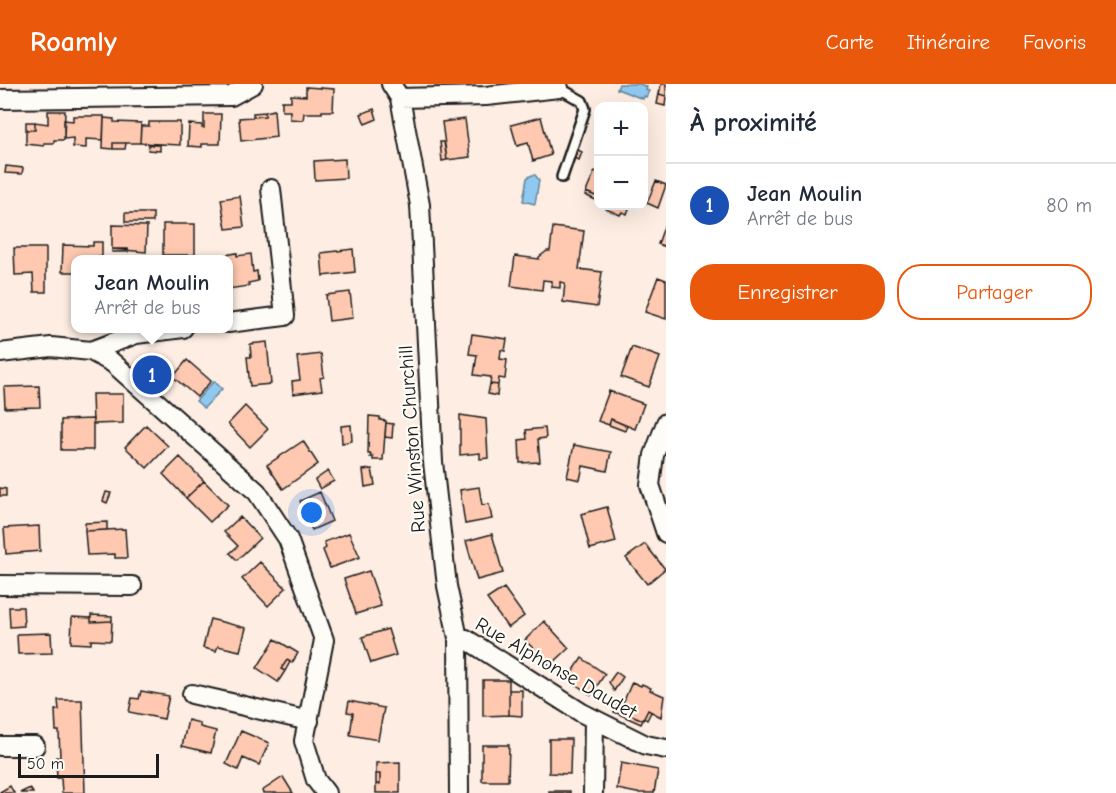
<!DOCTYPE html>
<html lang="fr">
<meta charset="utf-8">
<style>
:root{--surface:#fff;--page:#f2f2f3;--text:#1f2937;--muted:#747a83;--line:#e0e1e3;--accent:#ea580c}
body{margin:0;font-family:"Comic Neue",sans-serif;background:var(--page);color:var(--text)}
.controls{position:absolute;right:18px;top:18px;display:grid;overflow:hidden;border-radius:12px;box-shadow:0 6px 24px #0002}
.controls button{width:54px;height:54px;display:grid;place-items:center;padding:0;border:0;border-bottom:2px solid var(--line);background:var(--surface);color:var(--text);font:30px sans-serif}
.scale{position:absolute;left:18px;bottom:15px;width:141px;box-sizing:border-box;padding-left:6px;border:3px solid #1c1c1c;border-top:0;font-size:16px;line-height:21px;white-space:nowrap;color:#1c1c1c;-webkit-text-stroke:4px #fdfcf7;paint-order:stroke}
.you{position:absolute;left:312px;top:429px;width:21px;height:21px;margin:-15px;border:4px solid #fff;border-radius:50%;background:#1a73e8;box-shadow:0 0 0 9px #1a73e833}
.badge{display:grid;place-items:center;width:39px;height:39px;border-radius:50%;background:var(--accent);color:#fff;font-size:20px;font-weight:700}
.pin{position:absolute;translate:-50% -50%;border:3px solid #fff;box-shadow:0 2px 6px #0006}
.popup{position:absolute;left:71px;top:171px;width:162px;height:78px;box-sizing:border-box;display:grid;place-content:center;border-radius:12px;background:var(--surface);filter:drop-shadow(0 2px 4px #0005);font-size:20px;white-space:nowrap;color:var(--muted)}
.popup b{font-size:22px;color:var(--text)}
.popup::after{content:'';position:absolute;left:50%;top:100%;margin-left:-12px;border:12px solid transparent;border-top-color:var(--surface)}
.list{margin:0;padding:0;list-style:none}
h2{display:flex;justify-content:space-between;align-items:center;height:78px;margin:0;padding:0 24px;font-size:26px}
h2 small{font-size:20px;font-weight:400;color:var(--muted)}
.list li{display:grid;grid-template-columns:39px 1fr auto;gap:18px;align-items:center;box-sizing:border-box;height:84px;padding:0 24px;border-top:2px solid var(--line)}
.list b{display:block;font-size:22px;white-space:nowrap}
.list p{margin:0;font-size:20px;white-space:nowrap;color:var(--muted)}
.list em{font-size:20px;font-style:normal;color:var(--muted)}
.actions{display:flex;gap:12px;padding:18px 24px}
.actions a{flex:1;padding:14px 0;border:2px solid var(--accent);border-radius:24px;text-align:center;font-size:21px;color:var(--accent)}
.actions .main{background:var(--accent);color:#fff}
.map{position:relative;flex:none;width:666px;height:709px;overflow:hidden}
header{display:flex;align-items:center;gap:36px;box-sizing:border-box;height:84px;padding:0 30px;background:var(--accent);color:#fff}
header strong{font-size:28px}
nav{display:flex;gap:33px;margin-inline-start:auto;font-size:21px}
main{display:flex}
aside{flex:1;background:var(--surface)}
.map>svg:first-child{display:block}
.water{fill:#90c9ef;stroke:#62849b;stroke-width:1.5}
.building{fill:#fec9b0;stroke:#1c1c1c;stroke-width:1.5}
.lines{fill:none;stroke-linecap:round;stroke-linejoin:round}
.service-casing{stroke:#1c1c1c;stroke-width:14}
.minor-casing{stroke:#1c1c1c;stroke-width:22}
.service{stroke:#fdfcf7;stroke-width:9}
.minor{stroke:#fdfcf7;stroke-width:18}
.labels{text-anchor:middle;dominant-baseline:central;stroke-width:4.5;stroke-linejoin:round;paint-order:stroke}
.street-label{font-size:20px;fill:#1c1c1c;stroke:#fdfcf7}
</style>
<header>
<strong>Roamly</strong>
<nav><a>Carte</a><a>Itinéraire</a><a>Favoris</a></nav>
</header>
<main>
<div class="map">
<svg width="666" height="709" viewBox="0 0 666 709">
<rect width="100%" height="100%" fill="#fdede2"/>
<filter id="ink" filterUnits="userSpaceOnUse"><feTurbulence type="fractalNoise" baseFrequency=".0167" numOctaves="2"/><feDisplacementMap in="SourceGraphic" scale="12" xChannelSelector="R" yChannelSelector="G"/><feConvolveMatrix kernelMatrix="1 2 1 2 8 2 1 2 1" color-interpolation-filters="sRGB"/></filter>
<g filter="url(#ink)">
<path class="water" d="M619 0H640L647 3 646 6 649 7 646 13 644 12 643 15 617 5Z
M532 91H535L539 96 535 120 523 117 527 94Z
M214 297 222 305 204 324 196 317Z"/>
<path class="building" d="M661 0H666V12L659 10Z
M306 3 334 5 333 27H322V29H304L303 36 290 35V27H282V17H291V11L306 12Z
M659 10 666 12 665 22 657 20Z
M374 25 377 35 365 40 361 30Z
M274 26 276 53 241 57 239 34 265 32V28Z
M48 27H65L64 56H54V59H44V62L26 60V46H35V38L48 40Z
M265 28V32L253 33V29Z
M204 30H221L220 60H202V63L188 62 189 40 202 41V44H204Z
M73 32H104L103 56 86 55V64L73 63V54L64 55V36L73 37Z
M541 33 551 71 533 77 528 59 517 62 511 41Z
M104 34 114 35V38L141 39 140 59H113V65L103 64Z
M465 35 470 73 447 76 442 38Z
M26 38H35V46H26Z
M149 38H180V61L140 59 141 42H149Z
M440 58H444L447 76 442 77Z
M113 59H126L125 65H113Z
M149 61H160V67L148 66Z
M578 66 582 68 579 76 574 74Z
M345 75 346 94 315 96 314 77Z
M6 82 23 84 22 90 5 89Z
M595 87 598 89V113L586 108Z
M656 97 666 101 658 124 647 119Z
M586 108 598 113V117L585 111Z
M240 112 244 143 226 145 221 115Z
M608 122H630L627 130 622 128 620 131 606 125Z
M125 129H153V138H125Z
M666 137V163L658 160Z
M163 140H195V171H163Z
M112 141 147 142 146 168 112 165Z
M553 143 584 147 579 185 602 188 597 223 563 218 565 199 560 198V204L552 203V197L543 196 542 206 511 202 515 172 539 175V173L547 167H550Z
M93 158H102V173H93V176H76V188H62L63 161 93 162Z
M14 164H46V208H34L33 190 15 191Z
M112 165H128V168H112Z
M353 165 355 188 323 192 321 169Z
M237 169V172L251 170 253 188 257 187 258 197 248 199 249 202 228 205V176H214L213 173Z
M658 193 666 196V235L645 228Z
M350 208 353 234 329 237 326 211Z
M472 250 507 255 505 267 501 266 500 275 507 276 505 295 499 294 498 301 490 300 491 293 474 291 477 271 469 270Z
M267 258 271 300 250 302 247 273H251L250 260Z
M632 263 660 273 649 303 621 293Z
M321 270 324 293 320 294 322 306 293 310 292 297 300 296 297 273Z
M155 274 163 281 159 285 151 278Z
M187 276 211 297 197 313 173 293Z
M490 300 498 301 497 312 488 310Z
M39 302 40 323 5 324 4 303Z
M609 307 644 320 635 345 611 335 609 341 598 337Z
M92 310H123V339L93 340Z
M245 322 268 345 250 363 228 340Z
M460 331 486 335 488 374 480 375V369L460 371Z
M369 332 380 333V336L386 337 383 376H373V373H370L371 370H368Z
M93 335V366H61V336Z
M611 335 627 342 625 347 609 341Z
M386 339 393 340 392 354 385 353Z
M146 341 168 362 147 384 125 363Z
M351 341 352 357 342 359 341 342Z
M545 344 546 354 538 355 540 378 520 379 519 356 527 355 526 346Z
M303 357 318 380 283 405 267 381Z
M574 361 611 368 607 387 583 382 580 396 567 393Z
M180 373 204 397 186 414 163 390Z
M372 385 375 401 365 403 363 386Z
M328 387 334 397 320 405 315 396Z
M204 397 228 421 210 438 186 414Z
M479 403 482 421 489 420 492 435 465 440 460 406Z
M0 404 6 405V412H0Z
M106 408 111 409 107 419 103 417Z
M320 408 332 437 312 446 300 417Z
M607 423 616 458 590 465 581 430Z
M240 433 260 454 237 476 230 469 238 462 224 448Z
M107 438V446L85 447V439Z
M39 442 40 467 6 470 4 444Z
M125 445 127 474H115V470L87 471 85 447Z
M349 449 360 473 330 484 323 466 326 464 324 458Z
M492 450 503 489 477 496 466 457Z
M645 460 665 485 647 500 626 474Z
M260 478 286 504 268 522 242 495Z
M369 487 381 522 356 530 344 495Z
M504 504 524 532 508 544 487 515Z
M9 523H23L24 542 10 543Z
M91 531 112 532V537L91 538Z
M72 533 91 534V538L112 537 111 557 91 556V560L71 559Z
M210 535 246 544 240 567 218 562 216 567 203 564Z
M544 537 569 564 550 582 525 556Z
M388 545 396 571 371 579 362 553Z
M51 549 52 569 18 570 17 550Z
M275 555 298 569 292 579 287 576 281 585 285 587 278 598 257 584Z
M582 574 605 590 591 611 568 595Z
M287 576 290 578 285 587 281 585Z
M616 588 623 593 614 607 609 598Z
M483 596H509V631L483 632Z
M632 598 641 602 642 600 651 604 650 606 664 612 661 633 648 626 643 636 620 626Z
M509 606H522V632L509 631Z
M141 607 169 612 164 635 129 628 132 614 139 615Z
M58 616H82L85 709H62L61 694H57L56 673 60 674 59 647H56L55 626H59Z
M349 617 384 624 378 656 350 651 353 629 347 628Z
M619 618 622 619 620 626 643 636 641 640 614 628Z
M648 626 651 628 647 636 644 634Z
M188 636 200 639V643L216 647 211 669 182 662Z
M241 647 269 659 259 681 243 674 238 686 226 680Z
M549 655H571L570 690 549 689Z
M482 661H509L508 697H482Z
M400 678V709H376V700H380V690H376V679Z
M621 679 658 686 654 709H637L617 705Z
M376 690H380V700H376Z
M283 693 293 709H263L262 707Z
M10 702 14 709H0V708Z
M30 704 33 709H20Z
M549 707H570V709H549Z"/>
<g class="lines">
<defs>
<path id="service" d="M559 4 582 17 585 25 562 93"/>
<path id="minor" d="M391 0 400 14 420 121 433 378 447 502 458 554 459 709
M400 14 486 12 559 4
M0 15 231 12 253 0
M228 239 285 232 271 105
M91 267 136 250 183 244
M0 269 51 263 91 267 113 279 257 408 288 455 324 556 304 657 316 696 326 709
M666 339 654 371 650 401 666 449
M0 501 132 502
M458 554 466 555 582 629 646 661 666 665
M192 610 309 637
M0 662H35
M593 709 594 635"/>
</defs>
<use href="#service" class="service-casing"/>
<use href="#minor" class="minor-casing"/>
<use href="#service" class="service"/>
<use href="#minor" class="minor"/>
</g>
</g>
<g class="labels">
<g class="street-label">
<text transform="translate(412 355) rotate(-94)">Rue Winston Churchill</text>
<text transform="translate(556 584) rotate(30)">Rue Alphonse Daudet</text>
</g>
</g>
</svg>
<div class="controls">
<button>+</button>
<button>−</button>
</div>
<div class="scale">50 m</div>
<div class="you"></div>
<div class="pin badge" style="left:152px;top:291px;background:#1a4fb4">1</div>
<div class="popup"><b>Jean Moulin</b>Arrêt de bus</div>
</div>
<aside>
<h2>À proximité<small></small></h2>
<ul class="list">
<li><span class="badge" style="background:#1a4fb4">1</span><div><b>Jean Moulin</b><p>Arrêt de bus</p></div><em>80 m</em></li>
</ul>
<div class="actions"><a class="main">Enregistrer</a><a>Partager</a></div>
</aside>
</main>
